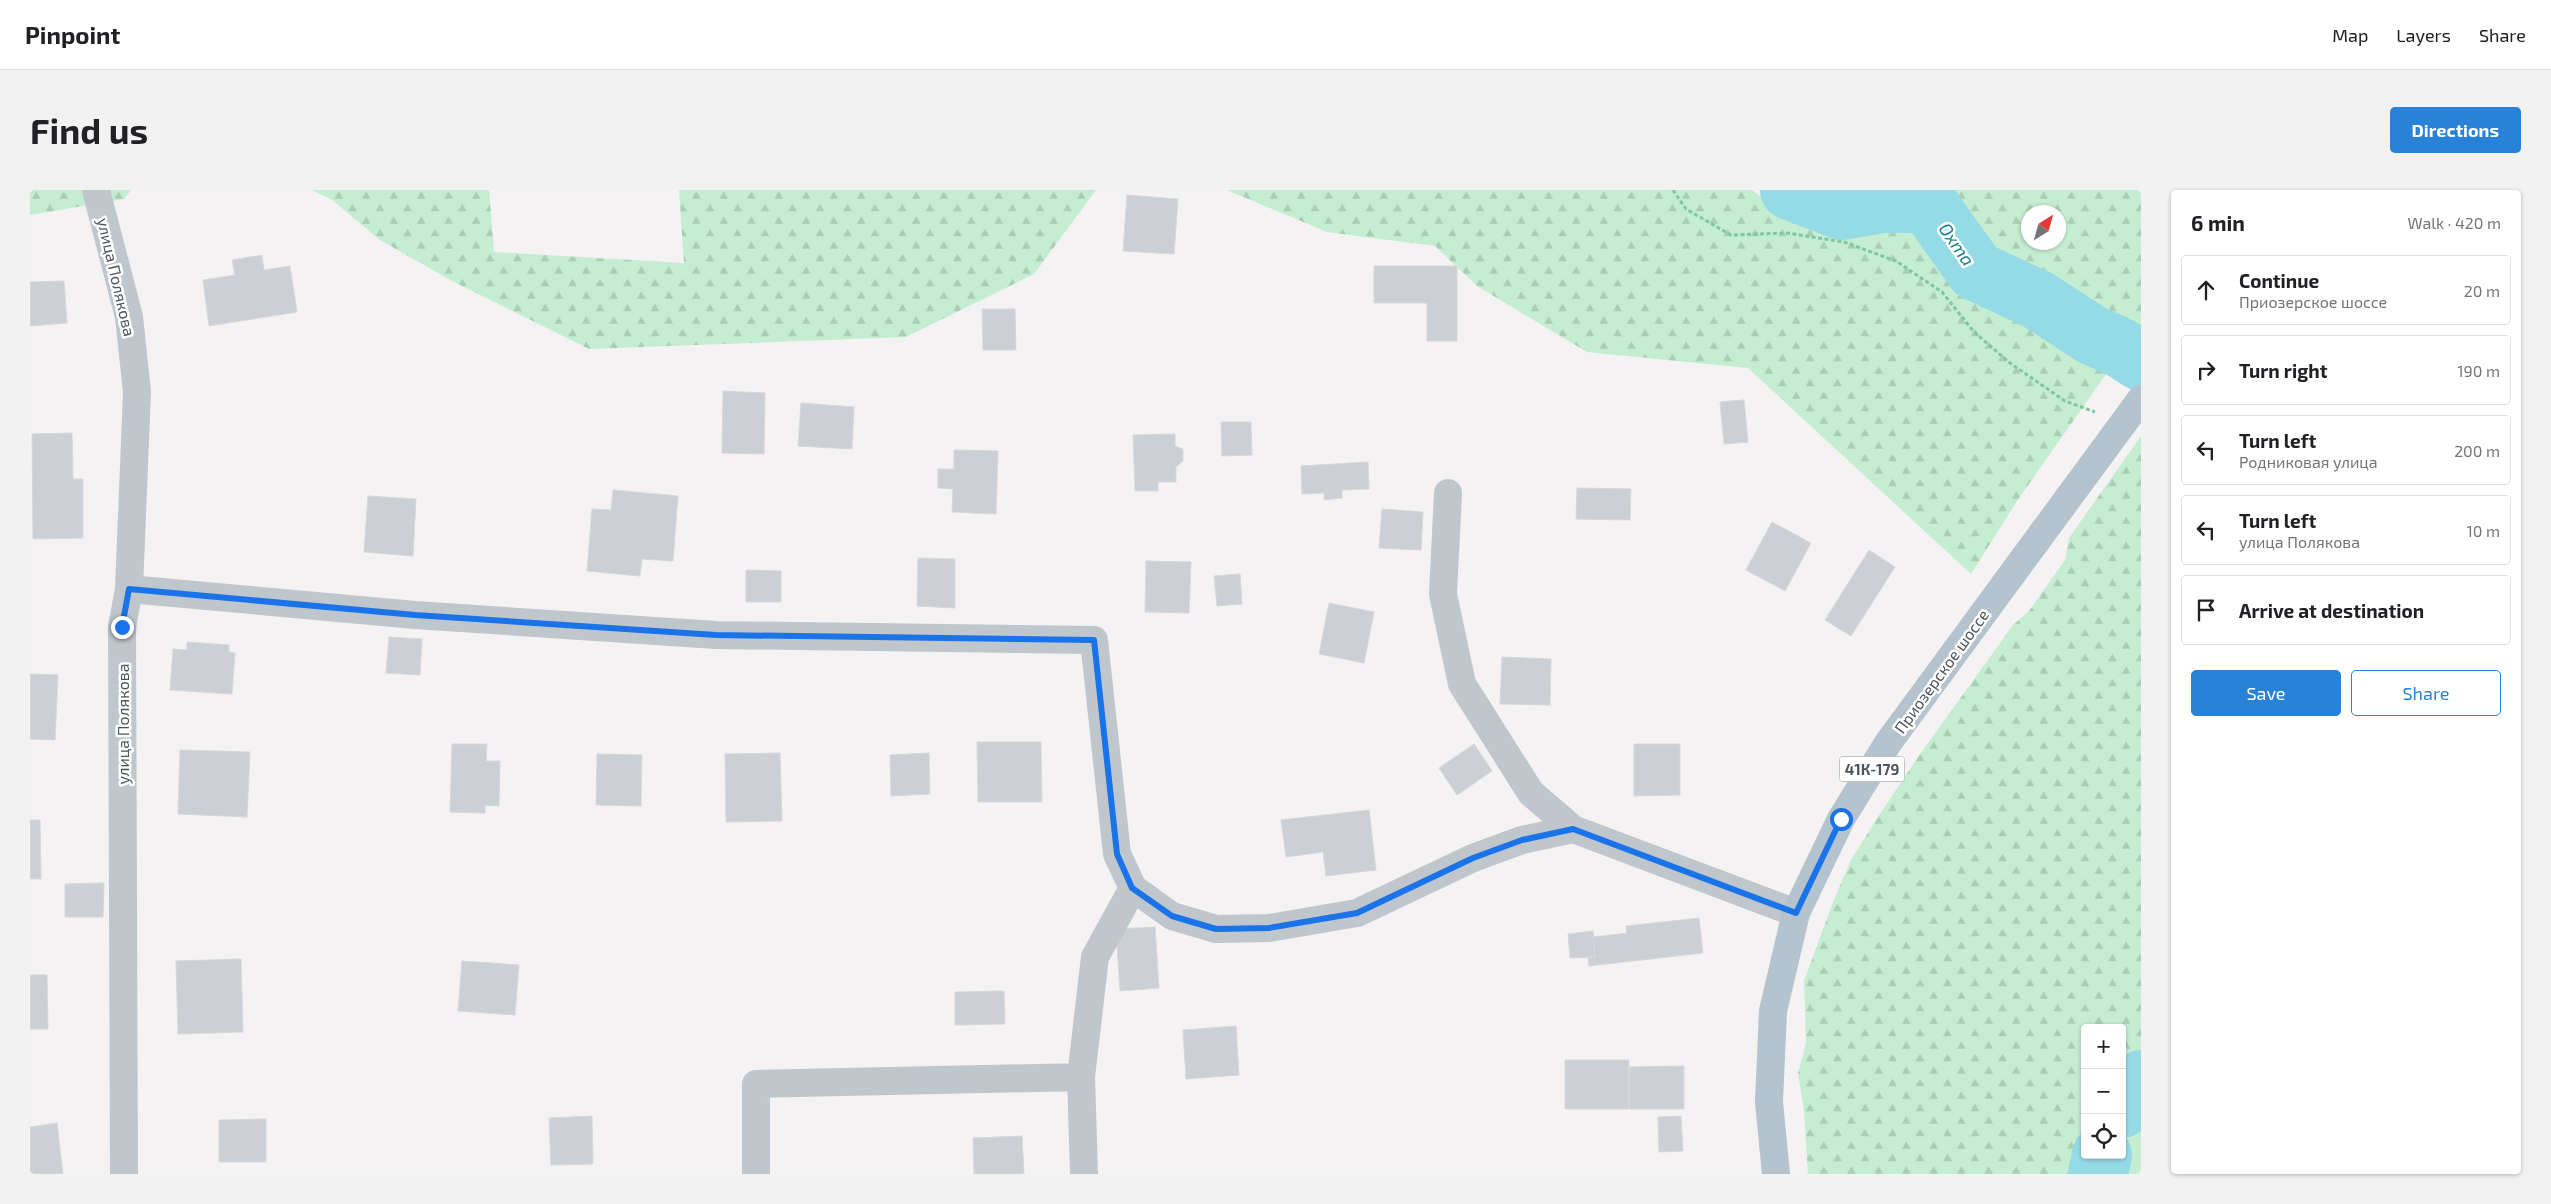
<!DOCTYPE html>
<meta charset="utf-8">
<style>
:root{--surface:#fff;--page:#f2f2f2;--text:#202124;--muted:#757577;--line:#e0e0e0;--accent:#2882d7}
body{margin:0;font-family:"Exo 2",sans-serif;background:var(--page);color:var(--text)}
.controls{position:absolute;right:15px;bottom:15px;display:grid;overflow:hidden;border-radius:5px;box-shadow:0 1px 4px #0004}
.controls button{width:45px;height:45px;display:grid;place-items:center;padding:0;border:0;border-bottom:1px solid var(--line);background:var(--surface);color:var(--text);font:25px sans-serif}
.compass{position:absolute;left:1991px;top:15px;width:45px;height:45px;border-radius:50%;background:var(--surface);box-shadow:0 1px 4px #0004;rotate:37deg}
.stop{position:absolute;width:15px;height:15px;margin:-11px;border:4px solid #1a73e8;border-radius:50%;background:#fff}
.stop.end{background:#1a73e8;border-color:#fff;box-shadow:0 1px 5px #0008}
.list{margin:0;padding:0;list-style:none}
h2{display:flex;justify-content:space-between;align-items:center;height:65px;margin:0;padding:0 20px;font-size:21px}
h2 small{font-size:16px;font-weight:400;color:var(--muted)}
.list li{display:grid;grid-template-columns:32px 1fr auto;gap:15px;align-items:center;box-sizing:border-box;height:70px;margin:0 10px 10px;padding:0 10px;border:1px solid var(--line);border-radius:5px}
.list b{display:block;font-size:19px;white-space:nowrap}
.list p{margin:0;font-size:16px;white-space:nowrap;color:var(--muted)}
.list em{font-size:16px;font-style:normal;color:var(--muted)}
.actions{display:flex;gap:10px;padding:15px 20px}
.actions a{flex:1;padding:11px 0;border:1px solid var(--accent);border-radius:5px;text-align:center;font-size:18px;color:var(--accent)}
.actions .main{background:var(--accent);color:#fff}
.icon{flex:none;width:28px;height:28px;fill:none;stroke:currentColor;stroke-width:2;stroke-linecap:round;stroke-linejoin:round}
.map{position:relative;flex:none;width:2111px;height:984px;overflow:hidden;border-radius:5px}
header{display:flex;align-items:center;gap:30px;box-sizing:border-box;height:70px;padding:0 25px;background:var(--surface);border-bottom:1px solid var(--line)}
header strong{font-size:24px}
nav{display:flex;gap:28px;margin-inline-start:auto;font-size:18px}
.intro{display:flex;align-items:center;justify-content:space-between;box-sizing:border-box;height:120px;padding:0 30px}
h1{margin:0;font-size:35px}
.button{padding:12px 22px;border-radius:5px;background:var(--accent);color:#fff;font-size:18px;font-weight:700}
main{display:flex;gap:30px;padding:0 30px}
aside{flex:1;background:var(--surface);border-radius:5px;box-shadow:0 1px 4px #0004}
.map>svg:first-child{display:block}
.green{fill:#c5edd1}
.forest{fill:url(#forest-firs);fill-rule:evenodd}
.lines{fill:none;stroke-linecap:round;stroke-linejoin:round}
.river{stroke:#95dbe6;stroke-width:60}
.building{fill:#cccfd3;stroke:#d6d8dc}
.path{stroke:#7fc89f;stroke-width:3;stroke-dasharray:4 2.5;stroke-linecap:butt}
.street{stroke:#bfc7cd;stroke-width:28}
.primary{stroke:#b4c3cd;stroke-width:28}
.route{stroke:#1a73e8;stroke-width:6}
.labels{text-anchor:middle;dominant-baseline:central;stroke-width:5;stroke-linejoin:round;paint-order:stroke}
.shield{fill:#fff;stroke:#81898e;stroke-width:1}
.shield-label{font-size:15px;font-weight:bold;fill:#4b565e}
.street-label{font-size:16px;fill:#4b565e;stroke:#fff}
.water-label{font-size:18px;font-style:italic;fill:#177e8d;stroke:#fff}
</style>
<header>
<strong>Pinpoint</strong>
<nav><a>Map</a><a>Layers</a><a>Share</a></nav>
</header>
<div class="intro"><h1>Find us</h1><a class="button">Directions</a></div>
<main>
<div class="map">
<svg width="2111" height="984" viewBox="0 0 2111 984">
<defs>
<pattern id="forest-firs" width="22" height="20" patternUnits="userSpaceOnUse" patternTransform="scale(1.25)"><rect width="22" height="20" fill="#c5edd1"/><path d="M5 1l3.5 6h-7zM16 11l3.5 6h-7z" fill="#abcdb6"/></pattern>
</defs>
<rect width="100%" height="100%" fill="#f4f2f2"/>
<path class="green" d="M2111 924V984H2085V975L2090 965H2092V960Z"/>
<path class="forest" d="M0 0H101L94 9 0 25Z
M281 0H459L464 62 654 73 649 0H1066L1004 84 876 147 559 159 422 91 350 50 301 9Z
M1197 0H1722L1730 6 1800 35 1887 39 1926 88 1987 128 2081 177 1987 311 1941 384 1718 178 1557 162 1447 96 1405 56 1297 42Z
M1902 0H2111V137L2109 140 1968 70 1954 61 1918 5ZM1998 22H2028V52H1998Z
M2111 246V877L2092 900V838H2055V965H2059L2058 984H1778L1774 920 1768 883 1776 853 1774 791 1803 712 1821 670 1848 627 1888 567 1983 435 1999 421 2035 370 2039 348Z"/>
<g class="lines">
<path class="river" d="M1760 0 1812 20 1852 13H1887L1901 18 1946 81 2008 110 2062 145 2091 158 2111 171
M2092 918 2111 890
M2068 984 2072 965"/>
</g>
<path class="building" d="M1097 5 1148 9 1144 64 1093 61Z
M232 65 234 80 260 76 267 122 179 136 173 90 205 85 202 70Z
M1344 76H1427V151H1397V113H1344Z
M34 91 37 133 0 136V92Z
M952 119H985L986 160H953Z
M693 201 735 203 734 264 692 263Z
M1714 210 1718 252 1694 254 1690 212Z
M771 213 824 217 822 259 768 256Z
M1191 232H1221L1222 265 1192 266Z
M42 243 43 289H53V348L3 349 2 244Z
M1145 244V256L1153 259V271L1146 277V292H1128V301H1105L1103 245Z
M924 260 968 261 966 324 922 322 923 299 908 298V279H924Z
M1338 272 1339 299 1312 300V308L1294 310V303L1272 304 1271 276Z
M1547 298 1601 299 1600 330 1546 329Z
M583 300 648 306 643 371 612 369 610 386 557 381 562 319 581 320Z
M338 306 386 309 383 366 334 362Z
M1352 319 1393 322 1391 360 1349 358Z
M1742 332 1781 353 1755 401 1716 380Z
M1839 360 1865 377 1821 446 1795 430Z
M888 368 925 369V418L887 416Z
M1116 371 1161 372 1159 423 1115 422Z
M716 380 751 381V412H716Z
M1210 384 1212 414 1187 416 1184 386Z
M1299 413 1344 422 1334 473 1289 464Z
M359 447 392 449 390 485 356 483Z
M157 452 199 455V462L205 463 202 504 140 500 143 459 157 460Z
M1472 467 1521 469 1520 515 1470 514Z
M0 484 28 485 25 550 0 549Z
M947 552H1011L1012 612H948Z
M422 554H457L456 571H470L469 616 455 615V623L420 622Z
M1444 554 1462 581 1427 605 1409 578Z
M1604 554H1650V605L1604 606Z
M150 560 220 562 217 627 148 624Z
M750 563 752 631 696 632 695 564Z
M899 563 900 604 861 606 860 565Z
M567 564 612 565 611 616 566 615Z
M1339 620 1346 680 1296 686 1293 662 1256 667 1251 630Z
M0 630H10L11 689H0Z
M74 693 73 727H35V694Z
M1669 728 1673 763 1559 776 1558 767H1565L1563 747 1597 743 1596 736Z
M1125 737 1129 798 1090 801 1086 739Z
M1563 741 1565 767 1540 768 1538 744Z
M211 769 213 842 148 844 146 771Z
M432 771 489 775 485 825 428 821Z
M0 785H17L18 839H0Z
M974 801 975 834 925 835V802Z
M1206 836 1209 885 1156 889 1153 840Z
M1535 870H1599V919H1535Z
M1654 876V919H1599V877Z
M562 926 563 974 521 975 519 928Z
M1651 926 1653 961 1629 962 1628 927Z
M236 929V972H189V930Z
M27 933 33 984H0V937Z
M992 946 994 984H944L943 948Z"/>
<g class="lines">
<path class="path" d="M1643 0 1656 19 1701 45 1757 43 1814 52 1866 71 1912 102 1944 142 1980 173 2035 211 2065 222"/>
<path class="street" d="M66 0 99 127 107 202 99 399 92 437 94 984
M1418 303 1413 404 1432 494 1501 603 1543 639
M99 399 385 425 686 445 1064 450 1087 664 1103 698 1142 726 1186 739 1239 738 1327 723 1443 668 1492 650 1543 639 1766 723
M1051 887 1054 984
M726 984V894L1051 887 1065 767 1103 698"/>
<path class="primary" d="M1746 984 1739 912 1743 821 1766 723 1811 629 1858 553 2111 209"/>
</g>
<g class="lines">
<path class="route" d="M92 437 99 399 385 425 686 445 1064 450 1087 664 1102 698 1142 726 1186 739 1239 738 1327 723 1443 668 1492 650 1543 639 1766 723 1811 629"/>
</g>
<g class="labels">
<rect class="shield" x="1809.5" y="566.5" width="65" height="25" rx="4"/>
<g class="shield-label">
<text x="1842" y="579">41К-179</text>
</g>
<g class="street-label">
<text transform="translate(87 87) rotate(77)">улица Полякова</text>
<text transform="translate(1911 481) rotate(-54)">Приозерское шоссе</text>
<text transform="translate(92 534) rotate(-90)">улица Полякова</text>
</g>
<g class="water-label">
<text transform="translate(1927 54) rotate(55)">Охта</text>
</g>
</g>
</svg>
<div class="controls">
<button>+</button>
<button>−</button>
<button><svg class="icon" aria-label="locate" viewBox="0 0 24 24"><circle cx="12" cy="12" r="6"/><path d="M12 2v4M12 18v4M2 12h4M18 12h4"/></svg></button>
</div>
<svg class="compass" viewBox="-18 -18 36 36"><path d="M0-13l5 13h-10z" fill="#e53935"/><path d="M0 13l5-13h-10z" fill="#757577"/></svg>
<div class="stop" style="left:1811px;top:629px"></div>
<div class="stop end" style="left:92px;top:437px"></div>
</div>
<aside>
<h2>6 min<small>Walk · 420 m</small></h2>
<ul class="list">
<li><svg class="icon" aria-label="ahead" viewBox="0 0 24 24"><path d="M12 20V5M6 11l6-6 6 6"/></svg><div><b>Continue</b><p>Приозерское шоссе</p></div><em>20 m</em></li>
<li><svg class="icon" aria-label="right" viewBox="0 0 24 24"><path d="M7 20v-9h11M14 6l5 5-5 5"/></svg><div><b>Turn right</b></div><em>190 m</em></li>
<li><svg class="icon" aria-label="left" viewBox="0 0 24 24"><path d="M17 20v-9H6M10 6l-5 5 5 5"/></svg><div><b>Turn left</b><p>Родниковая улица</p></div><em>200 m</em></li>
<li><svg class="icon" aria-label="left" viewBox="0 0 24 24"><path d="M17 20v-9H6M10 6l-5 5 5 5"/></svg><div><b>Turn left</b><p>улица Полякова</p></div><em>10 m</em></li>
<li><svg class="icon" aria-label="arrive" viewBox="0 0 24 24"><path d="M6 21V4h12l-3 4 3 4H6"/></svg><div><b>Arrive at destination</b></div></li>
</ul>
<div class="actions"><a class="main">Save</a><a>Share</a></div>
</aside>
</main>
